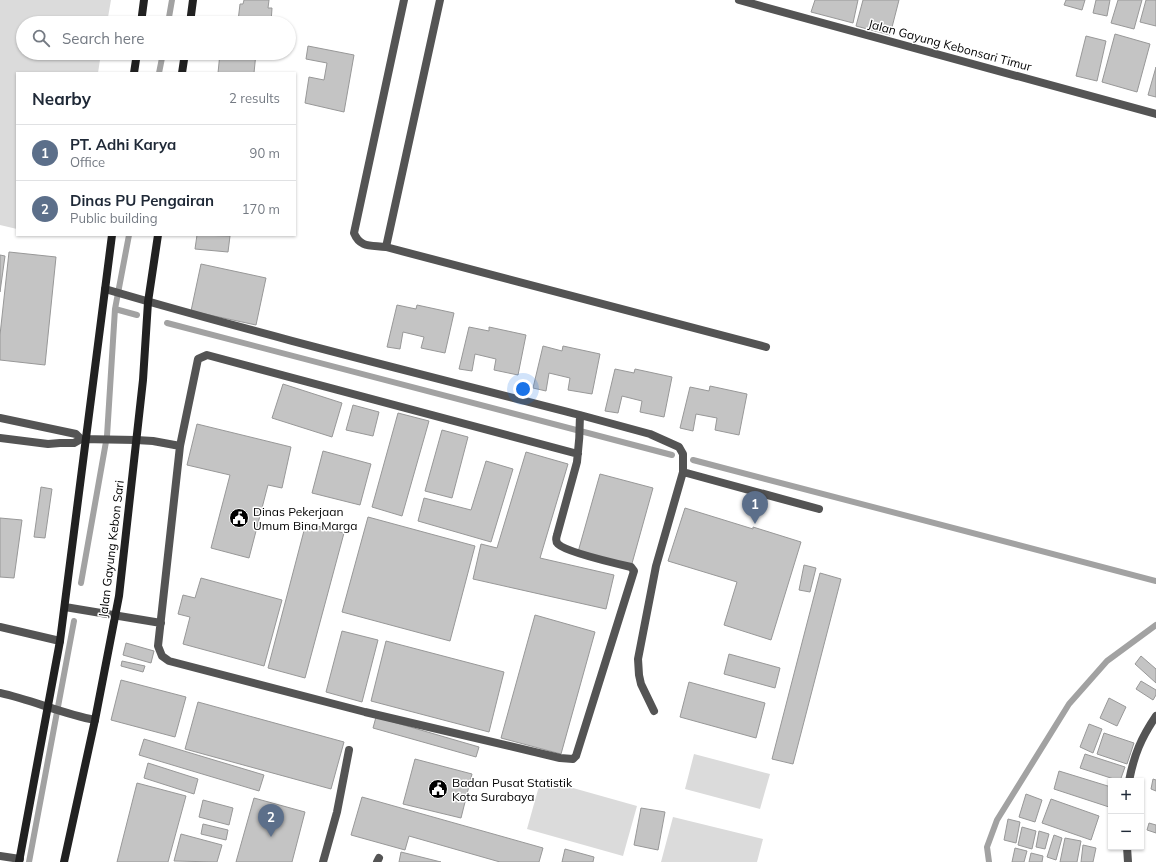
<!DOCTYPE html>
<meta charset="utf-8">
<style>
:root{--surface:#fff;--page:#f2f2f3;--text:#1f2937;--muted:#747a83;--line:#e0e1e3;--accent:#000}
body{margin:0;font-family:Mulish,sans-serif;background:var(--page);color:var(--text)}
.controls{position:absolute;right:12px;bottom:12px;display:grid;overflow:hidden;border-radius:0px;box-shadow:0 1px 3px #0004}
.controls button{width:36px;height:36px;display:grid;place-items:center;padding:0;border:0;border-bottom:1px solid var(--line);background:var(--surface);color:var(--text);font:20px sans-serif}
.you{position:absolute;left:523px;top:389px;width:14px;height:14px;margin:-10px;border:3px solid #fff;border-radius:50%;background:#1a73e8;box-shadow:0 0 0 6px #1a73e833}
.badge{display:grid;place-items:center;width:26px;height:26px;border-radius:50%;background:var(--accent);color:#fff;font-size:13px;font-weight:700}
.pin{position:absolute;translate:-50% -33px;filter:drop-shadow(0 1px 2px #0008)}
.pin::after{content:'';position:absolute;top:21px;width:14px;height:12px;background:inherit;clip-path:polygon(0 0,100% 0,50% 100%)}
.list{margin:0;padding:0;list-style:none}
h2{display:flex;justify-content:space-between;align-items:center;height:52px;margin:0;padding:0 16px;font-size:17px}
h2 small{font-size:13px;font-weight:400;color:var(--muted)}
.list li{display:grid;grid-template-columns:26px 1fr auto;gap:12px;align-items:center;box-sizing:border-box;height:56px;padding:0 16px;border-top:1px solid var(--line)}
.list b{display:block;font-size:15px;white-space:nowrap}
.list p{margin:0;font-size:13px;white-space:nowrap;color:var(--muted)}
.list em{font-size:13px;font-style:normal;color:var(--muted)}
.icon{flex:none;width:22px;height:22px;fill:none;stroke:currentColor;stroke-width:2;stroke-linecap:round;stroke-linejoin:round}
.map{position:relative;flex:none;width:1156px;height:862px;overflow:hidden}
.search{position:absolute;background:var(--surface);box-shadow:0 1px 3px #0004;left:16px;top:16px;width:280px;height:44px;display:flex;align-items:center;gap:10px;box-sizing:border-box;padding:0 14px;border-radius:22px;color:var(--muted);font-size:15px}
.panel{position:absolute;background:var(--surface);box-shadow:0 1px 3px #0004;left:16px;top:72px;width:280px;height:164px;border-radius:0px}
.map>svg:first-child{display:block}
.green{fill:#dbdbdb}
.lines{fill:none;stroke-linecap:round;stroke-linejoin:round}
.stream{stroke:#a2a2a2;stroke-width:6}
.building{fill:#c4c4c4;stroke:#989898}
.service{stroke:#545454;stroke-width:8}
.minor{stroke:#545454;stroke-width:8}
.tertiary{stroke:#545454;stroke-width:8}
.secondary{stroke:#212121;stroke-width:8}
.labels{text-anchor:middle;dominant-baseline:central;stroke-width:3;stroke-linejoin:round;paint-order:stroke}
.street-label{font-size:12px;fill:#000;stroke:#fff}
.poi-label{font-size:12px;fill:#000;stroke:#fff;text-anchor:start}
</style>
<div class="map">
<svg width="1156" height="862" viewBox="0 0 1156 862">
<rect width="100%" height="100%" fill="#fff"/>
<path class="green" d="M0 0H111L107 23H23V53H101L98 73H17V229L0 225Z
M694 754 770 774 760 809 685 789Z
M541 779 637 806 623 856 527 829Z
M673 817 763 839 757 862H661Z"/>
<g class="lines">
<path class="stream" d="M168 23 172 0
M159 73 163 53
M115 309 137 315
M167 323 672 455
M693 460 1156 581
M81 583 107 436 115 309 129 235
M29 862 74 621
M989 862 987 847 997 820 1069 704 1107 661 1156 625"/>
</g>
<path class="building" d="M244 0H269L268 8H272L271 23 238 21 240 4H243Z
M815 0H858L853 23 811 12Z
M863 0H899L890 35 856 26Z
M1066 0H1085L1082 10 1064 5Z
M1096 0H1110L1107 16 1093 13Z
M1118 0H1142L1134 29 1111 23Z
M1146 0H1156V26L1140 22Z
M1115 34 1150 44 1137 92 1102 82Z
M1086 36 1106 41 1097 81 1076 76Z
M308 46 354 55 344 112 305 103 309 77 324 80 327 63 306 59Z
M220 53H256L254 73H218Z
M1156 67V97L1148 95Z
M197 235 230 236 228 252 195 249Z
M9 252 56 257 45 365 0 360V335Z
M0 255 5 256 0 292Z
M201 264 266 278 256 325 191 311Z
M397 305 416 309 417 305 454 313 445 353 421 348 424 337 403 332 400 349 387 347Z
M469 327 489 331V327L526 335 518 375 494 370 496 359 475 354 472 371 459 369Z
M543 346 562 351 563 346 600 354 592 394 568 390 570 378 549 373 546 391 533 388Z
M615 369 634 373 635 369 672 377 664 417 640 412 642 401 622 396 618 413 605 411Z
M283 384 342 403 332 437 272 418Z
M710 386 747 394 739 435 715 430 717 418 696 414 693 431 680 428 690 387 709 391Z
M353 405 379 412 373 436 346 430Z
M398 413 429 421 402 516 372 507Z
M197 424 291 447 282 488 268 485 249 558 211 548 230 475 187 465Z
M442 430 468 437 452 498 425 491Z
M323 451 371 464 360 505 312 493Z
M526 452 568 464 540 558 614 575 606 609 473 579 481 544 497 548Z
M486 461 513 469 491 542 418 521 424 498 471 510Z
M600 474 653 488 631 567 578 552Z
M41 487 52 489 45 538 34 537Z
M685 508 753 529V527L801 542 771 640 724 625 737 582 668 561Z
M368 517 475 546 450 641 342 612Z
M0 518 22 520 14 578 0 577Z
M306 523 344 533 305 678 268 668Z
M804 565 816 568 810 592 799 590Z
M820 573 841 579 793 764 772 759Z
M201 578 282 600 264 666 183 644 190 617 178 614 183 595 195 598Z
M535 615 595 632 561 754 501 738Z
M342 631 378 640 362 702 326 692Z
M386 641 504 672 489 732 371 701Z
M126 643 154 651 151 663 123 655Z
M729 654 780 668 775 688 724 674Z
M1141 656 1156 669V683L1135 664Z
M122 661 145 666 143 672 121 666Z
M121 680 186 697 175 737 111 720Z
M1141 681 1156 690V695L1153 700 1136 689Z
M689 682 765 703 756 738 680 717Z
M1109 698 1126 707 1117 726 1100 718Z
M198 702 344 742 331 789 185 749Z
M376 717 479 747 476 757 373 728Z
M1089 724 1102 729 1093 753 1080 747Z
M1104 733 1134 743 1127 764 1097 754Z
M144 739 264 775 259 791 139 755Z
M1085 754 1125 767 1120 781 1080 768Z
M415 759 472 774 461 818 403 804Z
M148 763 198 779 194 794 144 778Z
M1059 771 1111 787V800L1109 807 1054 789Z
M1153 779 1156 780V791L1151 789Z
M137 783 186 796 168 862H117Z
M1026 794 1042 800 1035 822 1019 817Z
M362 797 543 848 539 862H500L409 836 405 850 351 835Z
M254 798 305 812 292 862H236Z
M1051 799 1099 816 1091 840 1042 823Z
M203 800 233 808 229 825 199 817Z
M641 808 665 812 658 850 634 845Z
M1008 819 1020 822 1016 843 1004 840Z
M1149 823 1156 825V833L1147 830Z
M203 824 228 830 226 840 201 834Z
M1022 827 1036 831 1032 849 1018 845Z
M1039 831 1049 834 1045 849 1036 847Z
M181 834 222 845 217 862 174 861Z
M1054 835 1062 838 1056 860 1047 857Z
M1065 838 1081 841 1077 862H1060Z
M1083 845 1096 848 1093 862H1081Z
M1015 848 1027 851 1024 862H1012Z
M565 849 594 857 593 862H562Z
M401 852 441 862H399Z
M1031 853 1043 856 1042 862H1029Z"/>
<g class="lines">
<path class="service" d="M0 418 76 434 81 439
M0 438 48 444 60 443H74L81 439 136 440
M0 627 60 641
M0 693C32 700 63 714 95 720
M0 856 20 859
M323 862 337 812 349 750
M377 862 379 858"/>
<path class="minor" d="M440 0 386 247 766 347
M386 247C371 245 360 248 354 233L404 0
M105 289C262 335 421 374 580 415 580 431 579 446 577 462L557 535C556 538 556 542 558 544 566 552 618 564 631 567L634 571 576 756 573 759 560 758 365 712 169 661 162 656 158 646 180 446 198 359 207 355 578 454
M580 415 650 434 679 447 683 454V472L656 566 638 659 639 675 641 684 654 711
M136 440 153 441 180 446
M683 472 819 509
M65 607 161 623
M1129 781C1134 755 1141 738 1156 716
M1127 847 1128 862"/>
<path class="tertiary" d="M739 0 1156 114"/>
<path class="secondary" d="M141 23 144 0
M190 23 193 0
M134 73 137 53
M182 73 185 53
M19 862 60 641 112 235
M64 862 95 720 119 596 143 380 148 302 158 235"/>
</g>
<defs>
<symbol id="civic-disc" viewBox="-11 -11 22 22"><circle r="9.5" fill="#000" stroke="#fff"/><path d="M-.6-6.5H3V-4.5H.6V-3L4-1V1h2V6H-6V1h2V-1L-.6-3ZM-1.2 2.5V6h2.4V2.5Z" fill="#fff"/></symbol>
</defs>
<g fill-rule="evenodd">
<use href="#civic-disc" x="228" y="507" width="22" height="22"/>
<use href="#civic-disc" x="427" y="778" width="22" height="22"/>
</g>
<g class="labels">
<g class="street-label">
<text transform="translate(950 45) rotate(15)">Jalan Gayung Kebonsari Timur</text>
<text transform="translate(111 549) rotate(-83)">Jalan Gayung Kebon Sari</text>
</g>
<g class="poi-label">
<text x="253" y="511">Dinas Pekerjaan<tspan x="253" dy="14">Umum Bina Marga</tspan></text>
<text x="452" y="782">Badan Pusat Statistik<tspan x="452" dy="14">Kota Surabaya</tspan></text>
</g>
</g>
</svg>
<div class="controls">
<button>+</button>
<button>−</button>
</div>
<div class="you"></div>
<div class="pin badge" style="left:755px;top:524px;background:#5c6f8a">1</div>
<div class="pin badge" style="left:271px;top:837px;background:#5c6f8a">2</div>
<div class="search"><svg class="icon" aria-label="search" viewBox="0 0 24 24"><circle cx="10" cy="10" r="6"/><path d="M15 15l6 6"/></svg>Search here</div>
<section class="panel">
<h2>Nearby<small>2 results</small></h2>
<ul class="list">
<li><span class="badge" style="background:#5c6f8a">1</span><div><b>PT. Adhi Karya</b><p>Office</p></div><em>90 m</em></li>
<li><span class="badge" style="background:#5c6f8a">2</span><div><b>Dinas PU Pengairan</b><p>Public building</p></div><em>170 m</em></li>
</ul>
</section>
</div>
